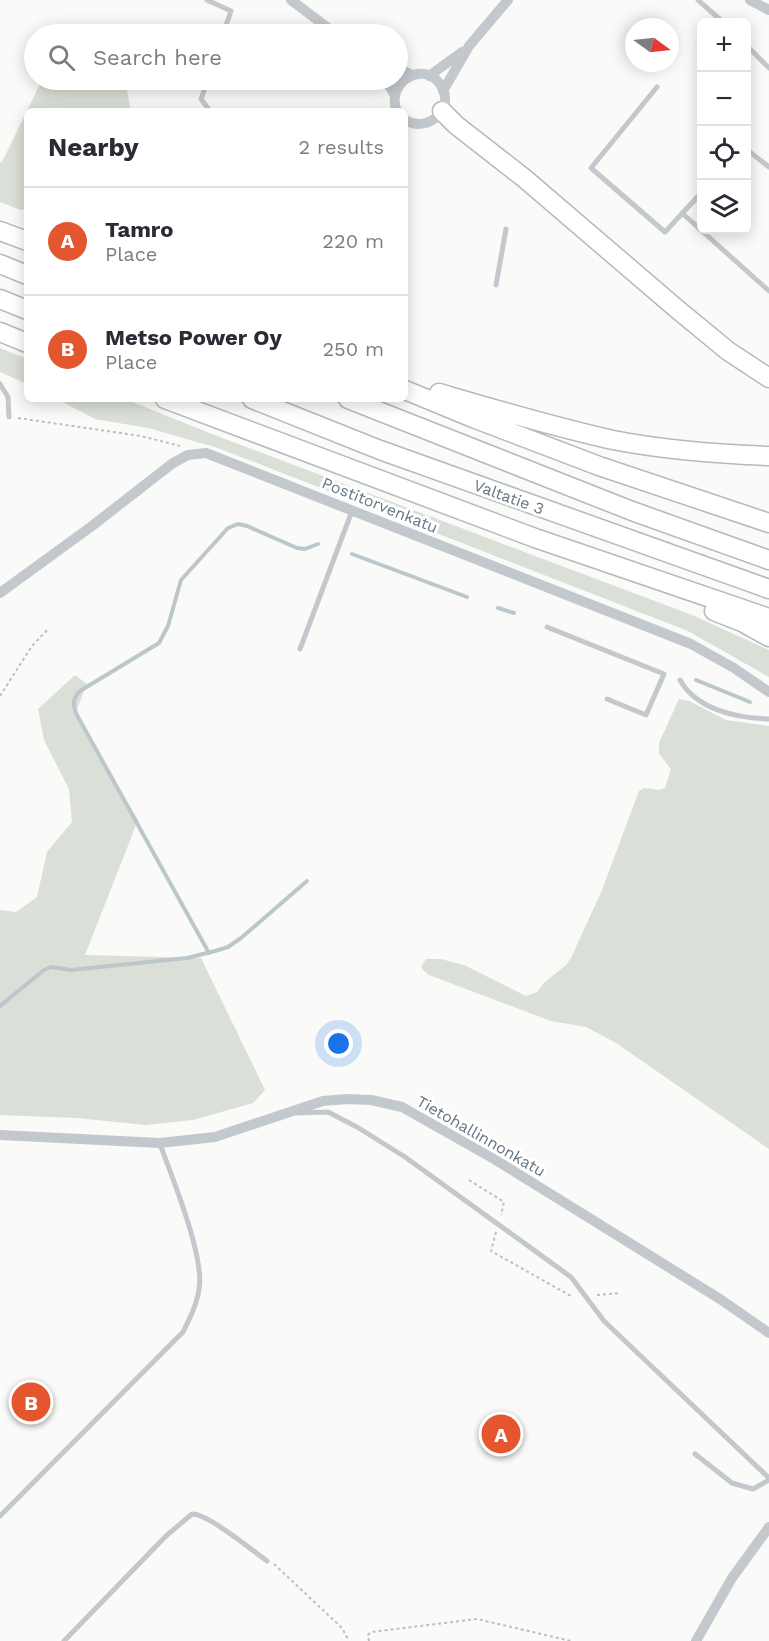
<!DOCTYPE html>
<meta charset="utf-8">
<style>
:root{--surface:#fff;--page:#f2f2f3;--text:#2b2b33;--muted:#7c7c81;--line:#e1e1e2;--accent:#e4572e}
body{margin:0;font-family:"Work Sans",sans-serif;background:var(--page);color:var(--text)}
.controls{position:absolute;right:18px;top:18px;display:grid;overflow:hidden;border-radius:9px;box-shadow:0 3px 15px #0003}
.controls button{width:54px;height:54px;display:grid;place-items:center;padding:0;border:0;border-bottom:2px solid var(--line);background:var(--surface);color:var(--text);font:30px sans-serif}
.compass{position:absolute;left:625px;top:18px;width:54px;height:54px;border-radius:50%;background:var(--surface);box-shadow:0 3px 15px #0003;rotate:105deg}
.you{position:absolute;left:339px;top:1044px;width:21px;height:21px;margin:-15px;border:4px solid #fff;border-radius:50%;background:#1a73e8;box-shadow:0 0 0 9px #1a73e833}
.badge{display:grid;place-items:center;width:39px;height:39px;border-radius:50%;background:var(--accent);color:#fff;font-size:20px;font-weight:700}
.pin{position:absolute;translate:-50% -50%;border:3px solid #fff;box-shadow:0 2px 6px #0006}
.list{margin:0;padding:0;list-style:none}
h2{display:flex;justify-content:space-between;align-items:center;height:78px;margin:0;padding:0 24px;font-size:26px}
h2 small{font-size:20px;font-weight:400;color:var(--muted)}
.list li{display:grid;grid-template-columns:39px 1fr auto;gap:18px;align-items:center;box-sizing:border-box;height:108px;padding:0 24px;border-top:2px solid var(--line)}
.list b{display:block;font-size:22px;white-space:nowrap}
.list p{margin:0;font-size:20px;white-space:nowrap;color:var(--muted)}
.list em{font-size:20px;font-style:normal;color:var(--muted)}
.icon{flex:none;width:33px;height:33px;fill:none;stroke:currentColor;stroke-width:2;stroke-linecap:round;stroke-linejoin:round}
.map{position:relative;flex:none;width:769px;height:1641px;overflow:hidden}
.search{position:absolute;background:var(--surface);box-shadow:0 3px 15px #0003;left:24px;top:24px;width:384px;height:66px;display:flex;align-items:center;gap:15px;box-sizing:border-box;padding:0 21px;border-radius:33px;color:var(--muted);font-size:22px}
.panel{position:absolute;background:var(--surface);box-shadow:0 3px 15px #0003;left:24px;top:108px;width:384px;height:294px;border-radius:9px}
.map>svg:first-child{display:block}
.green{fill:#dadfd7}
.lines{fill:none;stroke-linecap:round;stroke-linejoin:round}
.stream{stroke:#bbc7cb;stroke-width:4}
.motorway-casing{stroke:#b4b9bd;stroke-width:21}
.path{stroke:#bbbfc2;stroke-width:2;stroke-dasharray:3 3;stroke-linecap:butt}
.service{stroke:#c3c8cc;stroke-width:5}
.minor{stroke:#c3c8cc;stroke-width:10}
.motorway{stroke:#fff;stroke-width:18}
.labels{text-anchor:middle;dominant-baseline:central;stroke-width:6;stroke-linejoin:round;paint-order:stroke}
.street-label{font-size:16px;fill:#657683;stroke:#fff}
</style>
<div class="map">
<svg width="769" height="1641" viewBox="0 0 769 1641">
<rect width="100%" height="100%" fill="#fafaf8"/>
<path class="green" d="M42 80H125L131 111H27V209L21 210 0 202V163L3 160Z
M0 348 27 359V384L0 372Z
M57 399H125L217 436 692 615 769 650V677L688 631 218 448 148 428 95 419Z
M75 675 87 684 75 714 138 820 85 955 201 958 265 1090 253 1103 193 1120 145 1125 77 1118 0 1115V910L16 912 37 897 47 852 72 822 69 789 44 740 38 709Z
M679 699 689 701 726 720 769 726V1149L616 1043 586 1027 551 1021 429 975 422 969V965L426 959H441L464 965 526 996 537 992 545 982 566 965 571 958 602 890 639 791 644 788 659 790 665 788 671 769 659 754V743Z"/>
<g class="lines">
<path class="stream" d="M352 554 467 597
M498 608 514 613
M696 680 750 702
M209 953 78 717C73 707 71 700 80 691L159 643 168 626 181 580 228 528 238 524 247 526 297 548 305 549 318 544
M0 1006 44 970 51 967 71 970 187 958 215 951 228 947 241 938 307 881"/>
<defs>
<path id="motorway" d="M442 111 456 125 524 178 677 309 728 351 769 378
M0 231 27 241
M0 264 27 275
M0 299 27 310
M0 332 27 343
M405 390 473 418 599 466 769 523
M439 393C497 410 554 427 613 440 664 450 717 454 769 456
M165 399 535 538 769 618
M252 399 380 450 769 589
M348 399 632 511 769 560
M714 611 742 622 769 637"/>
</defs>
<use href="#motorway" class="motorway-casing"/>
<path class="path" d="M18 418 141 436 180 446
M0 696 32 646 49 628
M469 1180 504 1202 501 1215
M496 1232 491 1251 569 1295 573 1296
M597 1295 621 1293
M274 1564 342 1628 349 1641
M369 1641 368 1635 371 1632 477 1619 571 1641"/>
<path class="service" d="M207 0 231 11 223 34
M698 0 723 22
M746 45 769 68
M208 80 201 99 210 111
M657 87 591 168 665 232 702 192
M746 149 769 167
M682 213 769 291
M496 285 506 229
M0 384 8 397 9 417
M547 627 664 674 646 715 607 699
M300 649 352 511
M680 680C697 710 737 718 769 719
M298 1113 328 1112 357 1127 405 1157 571 1277 604 1321 769 1478
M695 1454 732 1483 753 1489 769 1480
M0 1516 183 1332C190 1318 197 1304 199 1289 205 1257 172 1177 160 1144
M64 1641 166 1536 192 1514C207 1513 253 1551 267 1561"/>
<path class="minor" d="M291 0 336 34
M750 0 769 10
M398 68 412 75
M429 76 462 52
M386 80 394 94
M443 91 469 46 508 0
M397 111C385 84 422 59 440 84 457 108 428 134 405 120
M0 593 92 526 173 463 188 455 206 453 691 644 734 668 769 692
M0 1135 160 1143 215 1137 323 1101 347 1099 371 1100 402 1107 494 1159 720 1299 769 1333
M696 1641 732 1578 769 1527"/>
<use href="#motorway" class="motorway"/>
</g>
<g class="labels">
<g class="street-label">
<text transform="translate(509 497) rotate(20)">Valtatie 3</text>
<text transform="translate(380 505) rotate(22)">Postitorvenkatu</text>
<text transform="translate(481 1136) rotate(30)">Tietohallinnonkatu</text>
</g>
</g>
</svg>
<div class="controls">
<button>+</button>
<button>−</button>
<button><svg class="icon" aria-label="locate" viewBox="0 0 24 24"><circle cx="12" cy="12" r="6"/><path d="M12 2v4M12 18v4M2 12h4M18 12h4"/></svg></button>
<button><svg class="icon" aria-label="layers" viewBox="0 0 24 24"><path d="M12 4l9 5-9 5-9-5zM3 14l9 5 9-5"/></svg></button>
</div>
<svg class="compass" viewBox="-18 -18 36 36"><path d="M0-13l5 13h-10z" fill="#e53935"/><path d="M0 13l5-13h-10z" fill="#7c7c81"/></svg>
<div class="you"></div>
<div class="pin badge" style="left:501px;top:1434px">A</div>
<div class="pin badge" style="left:31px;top:1402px">B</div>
<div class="search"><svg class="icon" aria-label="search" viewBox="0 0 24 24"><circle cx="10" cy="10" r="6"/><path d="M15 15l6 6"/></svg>Search here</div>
<section class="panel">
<h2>Nearby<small>2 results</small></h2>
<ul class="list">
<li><span class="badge">A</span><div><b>Tamro</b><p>Place</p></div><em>220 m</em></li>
<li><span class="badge">B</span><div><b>Metso Power Oy</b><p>Place</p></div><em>250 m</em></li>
</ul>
</section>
</div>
